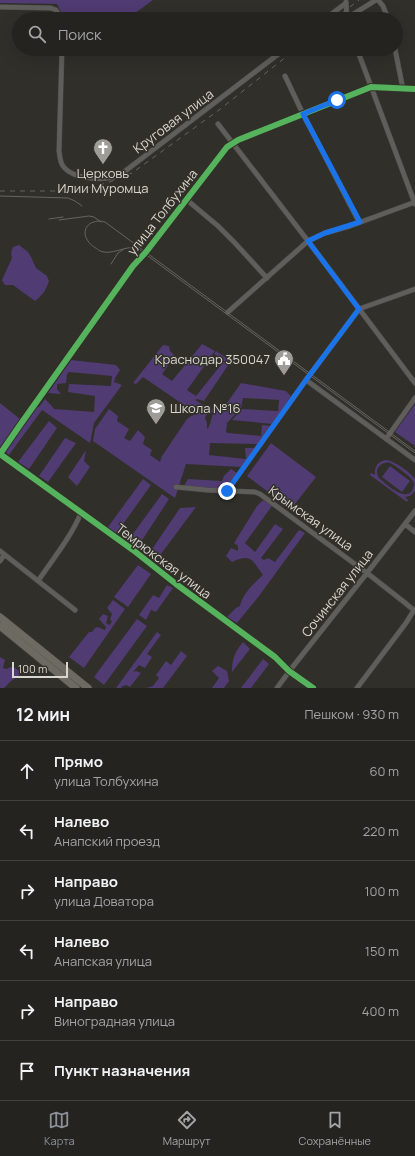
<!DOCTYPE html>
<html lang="ru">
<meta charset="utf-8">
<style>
:root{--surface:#242320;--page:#302f2d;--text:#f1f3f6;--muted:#a3a4a5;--line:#41403e;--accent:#8c9099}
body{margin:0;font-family:Manrope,sans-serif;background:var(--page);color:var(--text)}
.scale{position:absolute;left:12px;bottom:10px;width:56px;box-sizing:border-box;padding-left:4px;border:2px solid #d7d6d1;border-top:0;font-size:11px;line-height:14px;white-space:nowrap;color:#d7d6d1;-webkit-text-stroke:3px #323028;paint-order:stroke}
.stop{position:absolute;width:12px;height:12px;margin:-9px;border:3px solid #1a73e8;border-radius:50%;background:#fff}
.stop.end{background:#1a73e8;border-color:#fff;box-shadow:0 1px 4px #0008}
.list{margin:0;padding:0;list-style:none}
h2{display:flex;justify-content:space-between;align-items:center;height:52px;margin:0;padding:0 16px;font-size:17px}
h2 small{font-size:13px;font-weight:400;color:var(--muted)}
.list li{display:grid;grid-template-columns:26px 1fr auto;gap:12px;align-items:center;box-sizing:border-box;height:60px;padding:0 16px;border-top:1px solid var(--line)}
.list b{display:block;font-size:15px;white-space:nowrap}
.list p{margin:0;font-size:13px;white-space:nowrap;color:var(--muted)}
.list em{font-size:13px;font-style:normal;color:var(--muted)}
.icon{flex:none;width:22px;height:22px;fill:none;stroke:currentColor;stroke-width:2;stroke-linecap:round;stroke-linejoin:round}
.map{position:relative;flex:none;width:415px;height:688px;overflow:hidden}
.search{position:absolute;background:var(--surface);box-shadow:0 4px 16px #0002;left:12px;right:12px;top:12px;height:44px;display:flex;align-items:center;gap:10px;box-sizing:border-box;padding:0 14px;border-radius:22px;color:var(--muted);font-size:15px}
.sheet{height:412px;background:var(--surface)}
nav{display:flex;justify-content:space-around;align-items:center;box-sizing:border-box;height:56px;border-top:1px solid var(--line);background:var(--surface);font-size:11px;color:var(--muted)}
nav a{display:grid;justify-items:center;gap:2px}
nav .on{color:var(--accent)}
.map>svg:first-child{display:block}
.green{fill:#503b72;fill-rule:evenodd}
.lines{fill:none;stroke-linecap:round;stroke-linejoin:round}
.minor-casing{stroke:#4d4c49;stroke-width:5.5}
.highway-casing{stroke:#4d4c49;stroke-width:8}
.minor{stroke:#5f5e5b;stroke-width:4.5}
.highway{stroke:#6c6a61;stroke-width:7}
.tram{stroke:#666561;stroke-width:1}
.rail{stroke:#666561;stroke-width:1;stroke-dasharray:5 5;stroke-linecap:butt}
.cycleway-casing{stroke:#323028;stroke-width:8}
.cycleway{stroke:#56b35d;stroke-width:6}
.route{stroke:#1a73e8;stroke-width:5}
.labels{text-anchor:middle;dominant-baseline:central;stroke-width:3;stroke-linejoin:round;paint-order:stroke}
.street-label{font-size:13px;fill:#d7d6d1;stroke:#323028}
.poi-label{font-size:13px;fill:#d7d6d1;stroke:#323028}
</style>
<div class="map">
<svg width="415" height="688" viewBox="0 0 415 688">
<rect width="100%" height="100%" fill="#302f2a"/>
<path class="green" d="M0 0H153L127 19H64L57 4 0 3Z
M19 245 28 252 31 257 36 268 47 276 49 281C46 290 43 295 35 301L13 285H5L2 280 12 258 11 253 13 247Z
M202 344 215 351 187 390 196 396 224 361 214 354 216 351 231 361 204 401 197 399 195 400 210 409 205 418 207 423V429L209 427 213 413 210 412 214 406 222 410 241 383 286 391 291 396 273 424 232 420 242 409 278 411 279 400 243 398 241 408 227 423 226 432 228 433 261 436 262 425 271 426 258 444 210 443 209 455 246 459 245 448H255L241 467 186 464 175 498 93 441 95 429 109 409 118 416 117 421 129 429 124 438 130 441 138 430 145 437 143 444 152 450 150 455 160 462 162 456 187 419 191 416 197 414 143 377 136 384 133 383 163 345 169 346 170 351 175 356 162 374 172 381Z
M71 360 116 365 120 370 115 378 114 382 122 385 94 423 90 443 42 410 9 455 6 452 22 427 36 406 39 407 45 399 51 405 54 409 94 412 95 396 68 392 69 384 111 386 112 376 69 372 67 374 66 383 57 384V389L61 394 48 393Z
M0 403 20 419 0 448Z
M415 404V446L395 432Z
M49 421 57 428 29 469 18 462Z
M65 438 76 443 48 482 39 476Z
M271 443 316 477 291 509 247 476Z
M86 450 84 461 90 467 77 486 68 477Z
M386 460C395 461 410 472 415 479V491L410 496 405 497 408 500 407 502 370 475 371 473 375 475C374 467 378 461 386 460ZM384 463C387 463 388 462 390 463 395 465 413 478 414 483 414 486 413 490 411 492 403 500 386 484 379 478 375 472 377 466 384 463Z
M390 466 410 481 402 492 382 477Z
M231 469 237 473 225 490 184 486 188 479 222 481 224 476Z
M143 479 151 485 116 534 108 527Z
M162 494 169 499 137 548 127 542Z
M263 500 272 506 245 543 255 552 275 524 283 529 261 558 264 560 268 558 275 562 299 530 305 533 259 596 237 623 227 617 236 608 240 606C243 593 254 583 263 575 252 560 251 553 232 562L226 556 231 548 238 551V546L234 543 257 506Z
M196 507 155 562 148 555 180 508Z
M138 565 151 574 128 607 114 597Z
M167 585 173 588 156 612 151 610 146 620 139 615 153 595 159 598Z
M113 600 125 609 84 668 69 657 89 632H92L95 628 98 627 105 630 106 627 99 619 103 614 108 616 106 623 109 625 112 622 110 619 112 614 107 608Z
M137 619 147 626 104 685 94 677Z
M157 632 161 635 147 654 152 657 145 668 139 665 133 672 136 671 141 673 130 687 126 685 121 687 122 688H116Z
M243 642 250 649 232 672C232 658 235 652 243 642Z
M181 651 187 656 163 688H146L153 686 159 678 156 675 166 661 171 665Z
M0 657 5 660 3 668 7 669C13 665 16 669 22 673L10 682 4 688H0Z
M263 659 269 664 251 688H241Z
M218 666 227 671 229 681 224 688H212L219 678 212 671Z"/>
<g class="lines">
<defs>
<path id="minor" d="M378 0 383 6 388 19
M346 2 347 19
M0 7 51 8 56 10 61 19
M347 18 376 0
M325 19 346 3
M62 49 59 151C60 157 60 162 63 166 73 180 106 181 120 175L285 49
M357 49 415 204
M395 49 403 89
M285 76 303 114 359 222
M218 124 308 241 415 383
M187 200 218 226 234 242 267 278
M228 312 308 241 325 233 350 226 415 202
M306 380 415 460
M386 439 415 398
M0 454 20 425 133 266 146 252 227 147 238 140 371 87 415 89
M0 454 133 550 176 584 275 657 289 671 313 688
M176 487 207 490 255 492 260 494 367 573 404 602 415 611
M227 491 306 380 359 309 415 289
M405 524 415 532
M0 551 75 610
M0 561 4 555
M38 581C53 559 71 537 81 513
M277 688 291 669 367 573 415 511
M357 688 406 623 414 610"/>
<path id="highway" d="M0 617 88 688
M0 626 76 688"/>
</defs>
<use href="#minor" class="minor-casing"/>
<use href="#highway" class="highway-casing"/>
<use href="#minor" class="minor"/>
<use href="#highway" class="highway"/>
<path class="tram" d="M0 196 68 198 75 201 82 206
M49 219 63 217
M59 220 89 216 94 217 101 222
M111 264 118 253 124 249
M415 451 105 222C92 218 79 228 88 241 90 245 96 248 100 251 111 256 126 245 137 248L415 453"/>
<path class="rail" d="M334 19 359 0
M0 191H77L107 183 132 173 219 110 296 49"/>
<defs>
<path id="cycleway" d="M0 454 20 425 133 266 146 252 227 147 238 140 371 87 415 89
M0 454 133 550 176 584 275 657 289 671 313 688"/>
</defs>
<use href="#cycleway" class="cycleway-casing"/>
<use href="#cycleway" class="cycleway"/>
</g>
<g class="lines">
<path class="route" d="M227 491 306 380 359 309 308 241 325 233 360 222 303 114 337 100"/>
</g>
<defs>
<symbol id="church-pin" viewBox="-11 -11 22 30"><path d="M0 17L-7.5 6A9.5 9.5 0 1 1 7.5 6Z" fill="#9d9c97" stroke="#323028"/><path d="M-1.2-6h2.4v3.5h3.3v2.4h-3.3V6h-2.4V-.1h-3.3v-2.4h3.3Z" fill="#fff"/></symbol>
<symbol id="civic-pin" viewBox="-11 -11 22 30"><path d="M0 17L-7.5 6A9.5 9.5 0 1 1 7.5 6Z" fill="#9d9c97" stroke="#323028"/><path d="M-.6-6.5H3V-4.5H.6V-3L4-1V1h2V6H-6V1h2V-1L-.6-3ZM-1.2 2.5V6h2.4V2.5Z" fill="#fff"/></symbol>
<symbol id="school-pin" viewBox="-11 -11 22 30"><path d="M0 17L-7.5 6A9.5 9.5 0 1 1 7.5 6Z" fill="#9d9c97" stroke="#323028"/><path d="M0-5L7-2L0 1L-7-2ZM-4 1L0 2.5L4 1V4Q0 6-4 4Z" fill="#fff"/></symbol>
</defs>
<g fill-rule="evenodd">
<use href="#church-pin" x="92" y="137" width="22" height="30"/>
<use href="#civic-pin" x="273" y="348" width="22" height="30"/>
<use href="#school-pin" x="145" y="397" width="22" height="30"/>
</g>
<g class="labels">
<g class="street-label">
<text transform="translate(173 121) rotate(-37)">Круговая улица</text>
<text transform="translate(162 212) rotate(-52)">улица Толбухина</text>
<text transform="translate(311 518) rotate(36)">Крымская улица</text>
<text transform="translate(164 561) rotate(37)">Темрюкская улица</text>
<text transform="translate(337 593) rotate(-52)">Сочинская улица</text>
</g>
<g class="poi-label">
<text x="103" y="173">Церковь<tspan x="103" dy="15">Илии Муромца</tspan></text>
<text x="270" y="359" text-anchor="end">Краснодар 350047</text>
<text x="170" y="408" text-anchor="start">Школа №16</text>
</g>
</g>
</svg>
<div class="scale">100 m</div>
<div class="stop" style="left:337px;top:100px"></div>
<div class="stop end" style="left:227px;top:491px"></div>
<div class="search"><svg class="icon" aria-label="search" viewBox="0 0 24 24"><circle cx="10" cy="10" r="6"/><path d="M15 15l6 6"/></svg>Поиск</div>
</div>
<section class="sheet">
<h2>12 мин<small>Пешком · 930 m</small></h2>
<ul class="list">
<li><svg class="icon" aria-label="ahead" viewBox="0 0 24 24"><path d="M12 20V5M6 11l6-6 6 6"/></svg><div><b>Прямо</b><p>улица Толбухина</p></div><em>60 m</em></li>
<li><svg class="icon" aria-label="left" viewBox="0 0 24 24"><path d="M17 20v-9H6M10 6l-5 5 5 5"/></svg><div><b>Налево</b><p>Анапский проезд</p></div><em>220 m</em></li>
<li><svg class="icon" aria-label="right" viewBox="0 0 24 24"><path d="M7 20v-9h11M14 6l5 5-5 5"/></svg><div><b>Направо</b><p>улица Доватора</p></div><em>100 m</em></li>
<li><svg class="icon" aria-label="left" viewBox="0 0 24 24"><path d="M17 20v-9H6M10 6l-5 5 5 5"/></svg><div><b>Налево</b><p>Анапская улица</p></div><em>150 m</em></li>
<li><svg class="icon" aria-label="right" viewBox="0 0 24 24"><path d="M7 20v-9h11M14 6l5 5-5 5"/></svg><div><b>Направо</b><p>Виноградная улица</p></div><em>400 m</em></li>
<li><svg class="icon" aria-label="arrive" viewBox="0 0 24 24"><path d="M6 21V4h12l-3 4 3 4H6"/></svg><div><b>Пункт назначения</b></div></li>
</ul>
</section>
<nav>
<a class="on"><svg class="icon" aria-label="map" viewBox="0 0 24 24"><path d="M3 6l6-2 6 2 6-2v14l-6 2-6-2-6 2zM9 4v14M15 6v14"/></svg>Карта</a>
<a><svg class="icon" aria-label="directions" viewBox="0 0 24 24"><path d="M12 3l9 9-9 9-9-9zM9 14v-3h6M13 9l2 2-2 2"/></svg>Маршрут</a>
<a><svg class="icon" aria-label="saved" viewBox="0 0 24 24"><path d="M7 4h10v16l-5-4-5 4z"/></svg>Сохранённые</a>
</nav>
